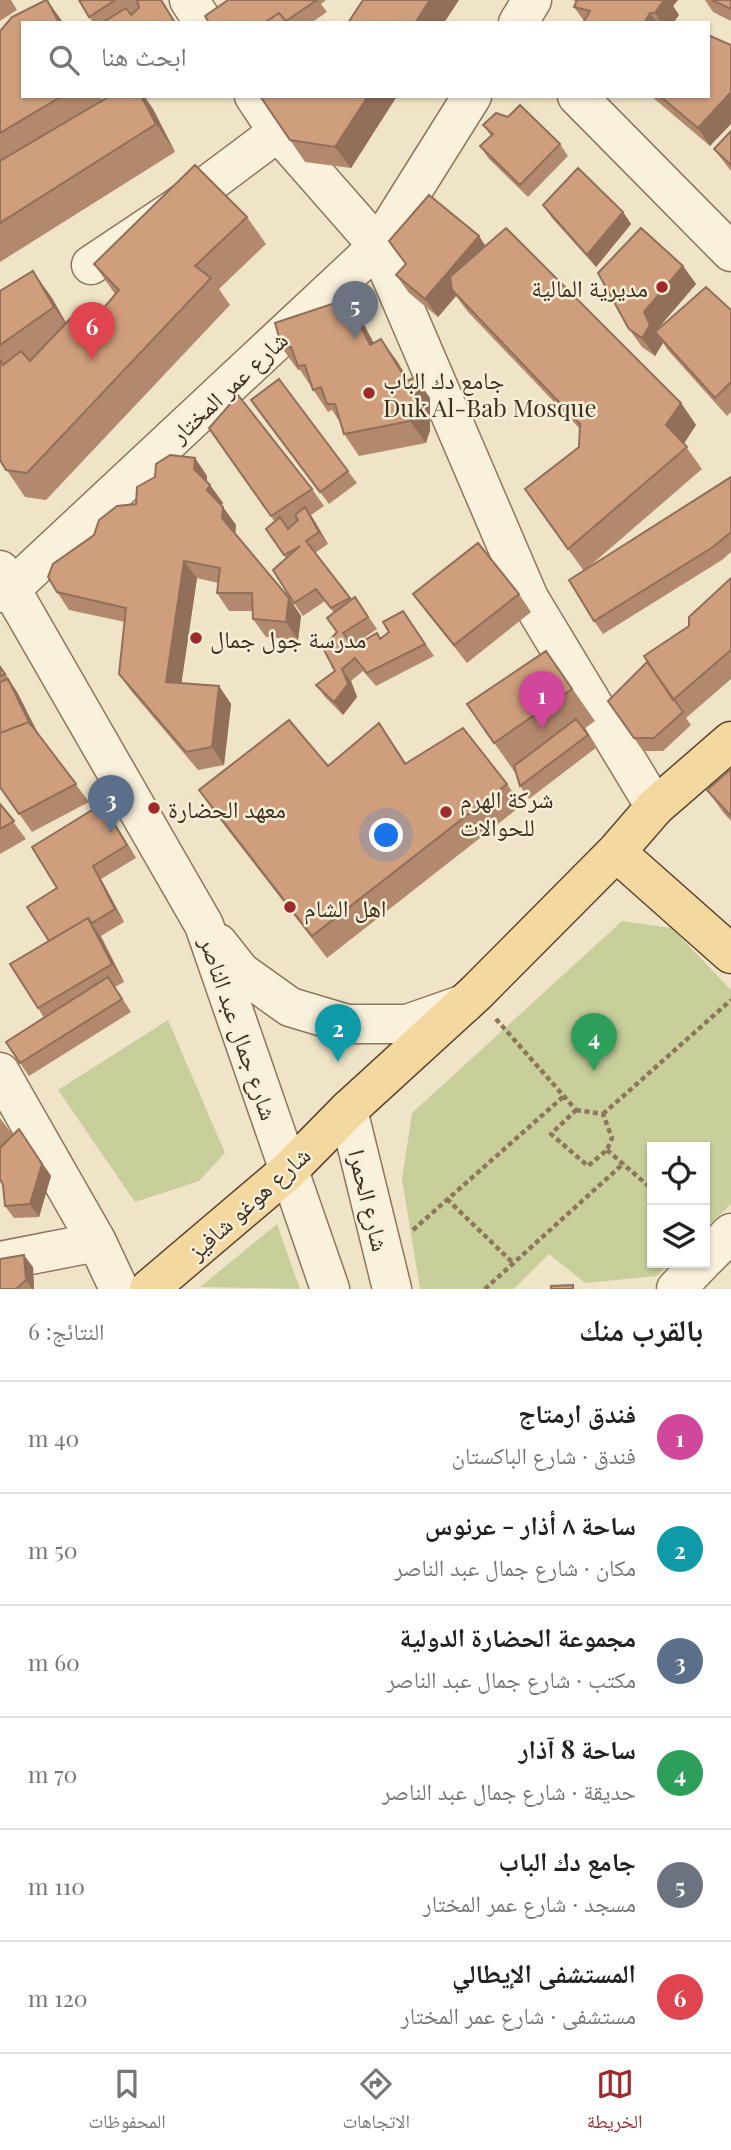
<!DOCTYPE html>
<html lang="ar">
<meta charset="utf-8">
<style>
:root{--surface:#fff;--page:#f2f2f2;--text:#222;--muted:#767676;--line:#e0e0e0;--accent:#9e2a2b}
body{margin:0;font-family:"Playfair Display","Noto Naskh Arabic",serif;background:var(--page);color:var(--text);direction:rtl}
.controls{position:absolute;right:21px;bottom:21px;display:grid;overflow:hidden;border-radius:0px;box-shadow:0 2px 5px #0004}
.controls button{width:63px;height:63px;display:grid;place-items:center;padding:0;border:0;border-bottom:2px solid var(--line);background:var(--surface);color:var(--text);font:35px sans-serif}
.you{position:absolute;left:387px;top:836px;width:24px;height:24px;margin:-18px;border:5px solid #fff;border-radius:50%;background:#1a73e8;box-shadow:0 0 0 10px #1a73e833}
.badge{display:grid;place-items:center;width:46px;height:46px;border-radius:50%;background:var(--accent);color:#fff;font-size:23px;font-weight:700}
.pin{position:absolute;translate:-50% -58px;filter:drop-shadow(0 2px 4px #0008)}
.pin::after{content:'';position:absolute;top:37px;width:24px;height:21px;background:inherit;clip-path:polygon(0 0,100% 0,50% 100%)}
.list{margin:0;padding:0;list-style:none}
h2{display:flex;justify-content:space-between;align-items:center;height:91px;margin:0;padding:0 28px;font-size:30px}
h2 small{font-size:23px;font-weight:400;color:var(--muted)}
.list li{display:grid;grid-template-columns:46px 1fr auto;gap:21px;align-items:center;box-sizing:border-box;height:112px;padding:0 28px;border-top:2px solid var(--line)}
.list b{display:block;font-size:26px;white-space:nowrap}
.list p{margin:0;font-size:23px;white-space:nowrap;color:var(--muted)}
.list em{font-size:23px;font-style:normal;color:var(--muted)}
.icon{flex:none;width:38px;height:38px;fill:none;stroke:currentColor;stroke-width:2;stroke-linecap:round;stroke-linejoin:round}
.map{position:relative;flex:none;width:731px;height:1289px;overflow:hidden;direction:ltr}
.search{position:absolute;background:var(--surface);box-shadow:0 2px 5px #0004;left:21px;right:21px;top:21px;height:77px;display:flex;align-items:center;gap:18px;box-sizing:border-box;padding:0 24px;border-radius:0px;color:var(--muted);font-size:26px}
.sheet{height:763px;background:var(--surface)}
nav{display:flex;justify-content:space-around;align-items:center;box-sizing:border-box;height:98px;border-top:2px solid var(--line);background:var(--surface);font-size:19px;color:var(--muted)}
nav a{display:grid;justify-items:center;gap:4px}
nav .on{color:var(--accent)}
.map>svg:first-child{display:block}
.green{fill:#c9cf9b}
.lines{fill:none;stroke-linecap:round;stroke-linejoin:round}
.minor-casing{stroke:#8d765c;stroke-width:41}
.major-casing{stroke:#5b4430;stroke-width:41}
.path{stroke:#8d765c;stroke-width:4.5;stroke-dasharray:5 3.5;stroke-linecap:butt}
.minor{stroke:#faf1dc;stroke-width:38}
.major{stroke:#f3d9a0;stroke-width:38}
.wall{fill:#b2896c}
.shaded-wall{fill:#916f58}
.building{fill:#cf9f7d;stroke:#916f58;stroke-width:2}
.poi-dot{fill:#9e2a2b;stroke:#f7eed8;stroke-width:2.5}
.labels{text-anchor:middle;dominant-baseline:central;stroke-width:5;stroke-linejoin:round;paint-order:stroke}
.poi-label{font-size:24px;fill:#3d2e20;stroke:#f7eed8;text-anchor:start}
.street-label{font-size:24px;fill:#3d2e20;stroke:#f7eed8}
</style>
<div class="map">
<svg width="731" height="1289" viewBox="0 0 731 1289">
<rect width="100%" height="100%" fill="#f0e4c8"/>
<path class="green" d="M622 921 672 928 731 990V1204L705 1229V1147H652V1263H670L657 1276 585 1283 549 1254 514 1289H420L402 1179 412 1113Z
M168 1020 225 1153 199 1181 135 1202 58 1090Z
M277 1224 300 1289 200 1287Z"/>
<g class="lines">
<defs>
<path id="minor" d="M189 0 204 23
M518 23 532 0
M254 96 278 132 378 246 529 598 655 807
M577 96 731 252
M91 265 178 207 278 132
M0 570 204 925 330 1289
M0 593 11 589 378 246 472 96
M218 943 241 972 290 1007 347 1024H407L464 1004
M0 1072 97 1242 119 1289
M348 1110 392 1289
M705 1259 731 1233
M0 1261 97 1242
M676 1289 701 1263"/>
<path id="major" d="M616 852 731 954
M149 1289 288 1171 348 1110 476 993 616 852 655 807 731 741"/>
</defs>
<use href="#minor" class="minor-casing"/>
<use href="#major" class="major-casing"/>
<path class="path" d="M496 1019 576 1110
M576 1110 603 1114 612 1138 607 1150 588 1166 551 1134Z
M603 1114 731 1000
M607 1150 652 1189
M447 1199 513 1263
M413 1230 564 1096
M485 1289 624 1163"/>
<use href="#minor" class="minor"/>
<use href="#major" class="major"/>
</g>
<path class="wall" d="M0 0H11L17 10 0 21Z
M47 0 63 23H23V96H100L103 101 110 96H144L153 109 175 152 0 262V31Z
M79 0H162L176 23H93Z
M228 0H326L321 4 327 12 311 23H209Z
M573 0H678L673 6 679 15 673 23H583L584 21 574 7 576 2Z
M705 0H731V21L713 12Z
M260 96H397L351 168 305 162Z
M651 96H708L710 146Z
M508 117 560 144 568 156 528 197 489 159 480 146 491 136 483 125Z
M731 131V171L727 166 714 149Z
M543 205 623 212 631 224 596 267 552 218Z
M247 217 266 244 219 289 230 305 46 500 25 497 0 460V291L52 298 66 323 84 331 115 294 94 264Z
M389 241 485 246 681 403 696 425 684 444 702 469 584 571 540 511 579 447 580 429 468 312 456 296 438 317 409 293 396 275 406 264Z
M683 266 696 284 657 330 731 310V412L727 416 667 349 662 341 663 343 655 356 642 347 629 329Z
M362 321 374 343 381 339 408 380 415 377 430 398V430L426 443 359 456 344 434 341 424 332 410 328 412 300 370H298L282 348Z
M251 400 348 471 357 483 329 504Z
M209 428 312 489 324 506 311 515 328 544 315 553 352 600 355 597 377 629 352 646 353 647 380 639 389 632 403 611 434 656 376 686 363 671 351 681 357 697 343 715 325 697 316 685 335 671 337 632 334 613 325 601 303 616 294 603 286 558 266 529 275 522Z
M195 458 207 476V481L223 503 221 505 236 525 235 534 289 598 301 616 298 640 266 637 253 619V611H229L217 593 218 583 197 578 181 683 219 686 231 704 224 765 198 770 132 692 119 674 125 622 69 610 57 592 94 535 136 504Z
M731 477V552L722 560 603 634 594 621Z
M731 578V679L686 718 691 725 663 751H643L608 701 689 626Z
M413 594H519L531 612 467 663 426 611Z
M546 651 595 721 584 729 597 747 529 799 520 786 516 774 467 704Z
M0 665 17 692 39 735 89 802 32 832 0 787Z
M394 745 406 763 507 784 522 805 327 958 214 812 199 790 328 766Z
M731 769V821L723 812 707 790Z
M0 804 26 839 0 854Z
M111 817 136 858 101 879 124 922 101 936 124 982 115 987 131 1012 29 1076 20 1063 44 1018 38 1008 57 888Z
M0 1118 13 1135 19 1129 51 1176 39 1217 14 1218 5 1206 3 1185 0 1179Z
M33 1267 34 1289H0Z"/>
<path class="shaded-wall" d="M47 0 62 21 63 23H59Z
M430 0H459L444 23H415Z
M664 0H678L673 6 679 15 673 23H661L655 13Z
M650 13 657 23H644Z
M731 92V124L710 146 698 128Z
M141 96H144L153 109 175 152 156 124Z
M368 96H397L351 168 335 147Z
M623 212 631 224 596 267 587 255Z
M479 236 491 254 452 290 456 296 438 317 425 299Z
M683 266 696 284 655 332 663 343 655 356 642 338 644 312Z
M33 271 52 298 73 335 54 307Z
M347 299 362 321 386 367 370 345Z
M381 339 397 361 415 391V377L430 398V430L426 443 410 421 407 381Z
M681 403 696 425 681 447 666 425Z
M195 458 207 476 206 487 194 469Z
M210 485 223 503 219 508 207 490Z
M223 507 236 525 235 536 222 518Z
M305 507 314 520 328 544 319 532Z
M184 561 197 578 179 700 166 682Z
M289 598 301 616 298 640 286 622Z
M342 669 351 681 357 697 343 715 334 702Z
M8 679 17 692 41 740 32 727Z
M219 686 231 704 224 765 212 747Z
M379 723 394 745 420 786 405 764Z
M102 804 111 817 136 858 127 845Z
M93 866 101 879 124 922 115 909Z
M88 918 100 936 124 982 112 964Z
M19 1129 51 1176 39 1217 30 1204Z
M24 1255 33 1267 34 1289H32L26 1280Z"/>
<path class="building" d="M46 0H47L59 23H23V96H62L0 133V31L12 17Z
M79 0H115L89 17Z
M137 0H161L175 23H102L126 8 131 15 139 8Z
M228 0H317L286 21 279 13 264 23H209L205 16Z
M363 0H430L415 23H348Z
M577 0H664L655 13H650L644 23H583L590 11 574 7Z
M712 0H731V9Z
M279 13 287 23H264Z
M708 35 731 45V92L698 128 660 96H708Z
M110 96H141L156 124 0 223V161Z
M260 96H368L335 147 290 140Z
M520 105 560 144 520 185 480 146 493 134 483 125 496 113 508 117Z
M731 131V165L714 149Z
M195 165 247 217 195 266 211 278 27 473 6 470 0 460V360L3 365 21 351 30 361 70 319 84 331 119 290 94 264Z
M578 168 623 212 587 255 543 205Z
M429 195 479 236 425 299 396 275 406 264 389 241Z
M506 228 681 403 666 425 687 447 568 549 525 489 579 447 580 424 452 290 450 277Z
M641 228 683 266 644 312 650 325 642 338 629 329 598 273Z
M33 271 54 307 0 345V291Z
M706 287 731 310V382L715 398 655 332Z
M347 299 370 345 381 339 407 381 415 377V409L410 421 344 434 335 404H327L321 387 313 390 305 365 298 366 291 347 282 348 275 323Z
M279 379 348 471 320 492 251 400Z
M238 395 312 489 271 516 209 428Z
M170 455 195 458 194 469 210 485 207 490 223 507 222 518 289 598 286 622 253 619 252 593H217L220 568 184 561 166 682 219 686 212 747 186 752 119 674 126 608 57 592 48 577 53 564 94 535 99 520 117 506 136 504 137 487 155 477 156 464Z
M731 477V532L713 547 594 621 569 580Z
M305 507 319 532 306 541 350 598 331 608 316 589 294 603 273 570 300 546 284 555 266 529 280 517 288 529 298 520 295 515Z
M478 543 519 594 454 645 413 594Z
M731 578V650L673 700 644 656 689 626V617Z
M355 597 368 617 343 633 353 647 377 633 380 639 389 632 383 622 403 611 425 644 367 673 355 658 342 669 348 684 334 702 316 685 335 671 323 648 337 632 327 618Z
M546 651 572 689 494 743 467 704Z
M647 662 683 712 654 738H634L608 701Z
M0 667 5 674 0 676Z
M8 679 31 726 29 722 0 733V682Z
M576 719 588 735 520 786 514 766Z
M289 720 328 766 379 723 405 764 463 728 507 784 312 936 199 790Z
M29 722 76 784 19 814 0 787V733Z
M731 769V816L707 790Z
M0 804 14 821 0 829Z
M102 804 127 845 93 866 115 909 92 923 88 918 49 941 27 907 57 888 32 847Z
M88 918 112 964 38 1008 10 964Z
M108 977 122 999 20 1063 6 1042Z
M19 1129 42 1164 30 1204 5 1206 3 1185 0 1179V1148Z
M24 1255 26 1280 16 1289H0V1259Z
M573 1285V1289H551V1286Z"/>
<g class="poi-dot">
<circle cx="662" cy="287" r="7"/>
<circle cx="369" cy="393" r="7"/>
<circle cx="196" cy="638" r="7"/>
<circle cx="154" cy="808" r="7"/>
<circle cx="446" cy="812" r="7"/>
<circle cx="290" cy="907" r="7"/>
</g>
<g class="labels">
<g class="poi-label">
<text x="648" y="287" text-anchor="end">مديرية المالية</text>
<text x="383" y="379">جامع دك الباب<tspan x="383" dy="28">Duk Al-Bab Mosque</tspan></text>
<text x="210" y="638">مدرسة جول جمال</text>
<text x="460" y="798">شركة الهرم<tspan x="460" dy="28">للحوالات</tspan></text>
<text x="168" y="808">معهد الحضارة</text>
<text x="304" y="907">اهل الشام</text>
</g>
<g class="street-label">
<text transform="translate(228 386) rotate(-43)">شارع عمر المختار</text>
<text transform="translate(240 1028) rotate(71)">شارع جمال عبد الناصر</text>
<text transform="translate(370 1200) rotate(76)">شارع الحمرا</text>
<text transform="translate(248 1202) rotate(-42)">شارع هوغو شافيز</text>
</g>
</g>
</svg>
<div class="controls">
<button><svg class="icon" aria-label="locate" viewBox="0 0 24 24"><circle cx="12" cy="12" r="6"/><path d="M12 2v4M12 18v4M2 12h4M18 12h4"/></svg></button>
<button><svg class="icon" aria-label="layers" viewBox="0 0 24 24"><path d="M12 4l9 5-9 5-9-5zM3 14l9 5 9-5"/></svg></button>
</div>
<div class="you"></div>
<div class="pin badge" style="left:542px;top:729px;background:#d1479c">1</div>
<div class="pin badge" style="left:338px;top:1062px;background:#0f9aa8">2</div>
<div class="pin badge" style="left:111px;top:833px;background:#5c6f8a">3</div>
<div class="pin badge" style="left:594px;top:1071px;background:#2e9e5b">4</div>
<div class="pin badge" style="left:355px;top:339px;background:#6b7280">5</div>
<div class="pin badge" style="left:92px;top:360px;background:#e0444e">6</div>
<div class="search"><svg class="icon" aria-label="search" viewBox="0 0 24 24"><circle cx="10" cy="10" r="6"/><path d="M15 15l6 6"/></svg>ابحث هنا</div>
</div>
<section class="sheet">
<h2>بالقرب منك<small>النتائج: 6</small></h2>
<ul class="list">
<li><span class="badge" style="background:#d1479c">1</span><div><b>فندق ارمتاج</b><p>فندق · شارع الباكستان</p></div><em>40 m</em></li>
<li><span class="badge" style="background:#0f9aa8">2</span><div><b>ساحة ٨ أذار - عرنوس</b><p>مكان · شارع جمال عبد الناصر</p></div><em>50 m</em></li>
<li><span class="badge" style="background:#5c6f8a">3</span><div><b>مجموعة الحضارة الدولية</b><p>مكتب · شارع جمال عبد الناصر</p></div><em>60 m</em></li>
<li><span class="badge" style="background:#2e9e5b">4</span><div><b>ساحة 8 آذار</b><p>حديقة · شارع جمال عبد الناصر</p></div><em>70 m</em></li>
<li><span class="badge" style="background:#6b7280">5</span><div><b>جامع دك الباب</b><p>مسجد · شارع عمر المختار</p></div><em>110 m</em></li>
<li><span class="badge" style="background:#e0444e">6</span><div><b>المستشفى الإيطالي</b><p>مستشفى · شارع عمر المختار</p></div><em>120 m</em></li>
</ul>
</section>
<nav>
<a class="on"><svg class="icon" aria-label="map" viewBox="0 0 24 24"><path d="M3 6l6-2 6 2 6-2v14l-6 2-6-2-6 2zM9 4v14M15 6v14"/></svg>الخريطة</a>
<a><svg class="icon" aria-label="directions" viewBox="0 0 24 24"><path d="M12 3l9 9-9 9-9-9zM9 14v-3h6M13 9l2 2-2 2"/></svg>الاتجاهات</a>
<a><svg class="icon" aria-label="saved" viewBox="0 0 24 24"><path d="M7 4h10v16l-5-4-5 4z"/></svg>المحفوظات</a>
</nav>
